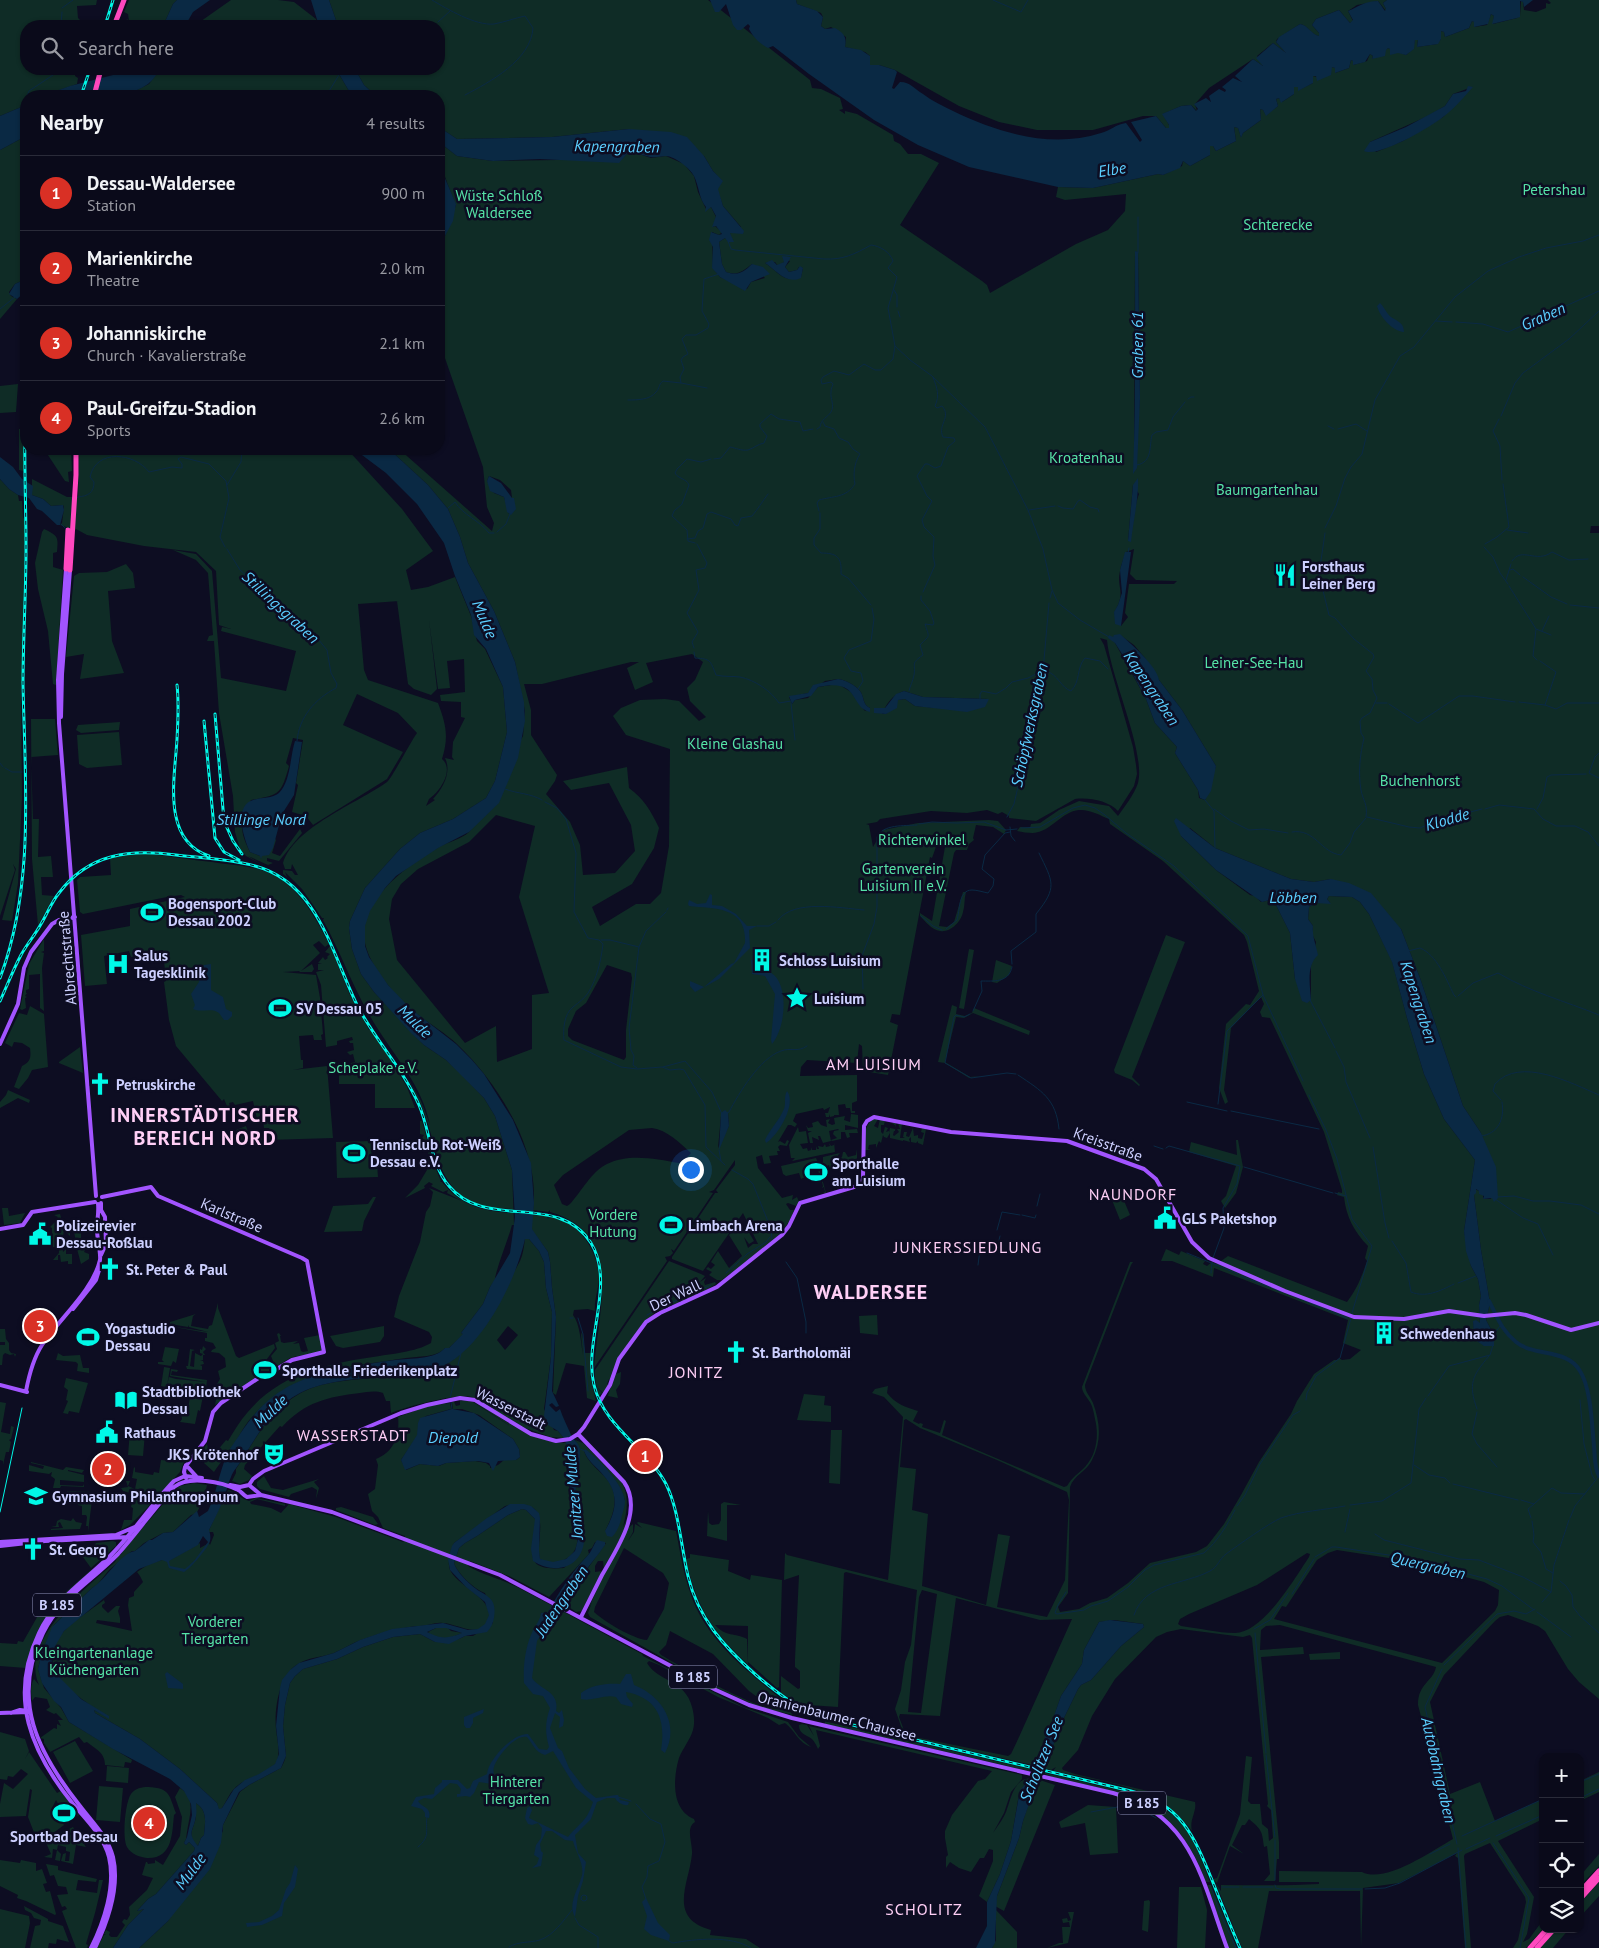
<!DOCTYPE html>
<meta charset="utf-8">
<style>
:root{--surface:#0a0a1a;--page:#131323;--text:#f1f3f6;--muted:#999aa2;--line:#2a2b39;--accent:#d93025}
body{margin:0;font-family:"PT Sans",sans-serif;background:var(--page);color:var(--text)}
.controls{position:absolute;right:15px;bottom:15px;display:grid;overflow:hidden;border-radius:10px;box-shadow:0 1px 4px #0004}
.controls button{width:45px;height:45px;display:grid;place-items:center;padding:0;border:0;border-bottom:1px solid var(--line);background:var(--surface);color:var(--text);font:25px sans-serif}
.you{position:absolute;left:690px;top:1169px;width:18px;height:18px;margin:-12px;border:4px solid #fff;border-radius:50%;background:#1a73e8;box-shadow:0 0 0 8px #1a73e833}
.badge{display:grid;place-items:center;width:32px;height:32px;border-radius:50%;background:var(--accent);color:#fff;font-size:16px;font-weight:700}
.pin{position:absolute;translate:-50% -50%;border:2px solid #fff;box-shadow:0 1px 5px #0006}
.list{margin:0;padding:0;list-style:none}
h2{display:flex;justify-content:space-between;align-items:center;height:65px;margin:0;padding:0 20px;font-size:21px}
h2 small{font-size:16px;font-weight:400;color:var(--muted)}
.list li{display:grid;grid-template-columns:32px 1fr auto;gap:15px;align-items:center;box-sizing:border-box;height:75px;padding:0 20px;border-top:1px solid var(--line)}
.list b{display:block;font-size:19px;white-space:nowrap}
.list p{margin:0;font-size:16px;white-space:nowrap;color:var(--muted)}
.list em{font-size:16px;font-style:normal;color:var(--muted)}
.icon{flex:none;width:28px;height:28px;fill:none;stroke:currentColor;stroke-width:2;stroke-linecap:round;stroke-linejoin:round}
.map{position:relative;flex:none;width:1599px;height:1948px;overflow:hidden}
.search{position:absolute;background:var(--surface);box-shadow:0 1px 4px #0004;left:20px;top:20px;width:425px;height:55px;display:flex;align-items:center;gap:12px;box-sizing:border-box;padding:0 18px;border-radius:20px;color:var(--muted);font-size:19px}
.panel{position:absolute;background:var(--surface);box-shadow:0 1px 4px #0004;left:20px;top:90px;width:425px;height:365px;border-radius:20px}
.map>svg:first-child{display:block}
.green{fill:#0f2c26;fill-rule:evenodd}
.water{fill:#0a2944;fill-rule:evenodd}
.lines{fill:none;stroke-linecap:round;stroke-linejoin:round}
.stream{stroke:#0a2944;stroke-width:1}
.river{stroke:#0a2944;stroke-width:4}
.major{stroke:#a254ff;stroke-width:4}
.highway{stroke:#ff48bf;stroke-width:5}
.tram{stroke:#00f8e7;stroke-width:1}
.rail-casing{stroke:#00f8e7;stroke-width:3}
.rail{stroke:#0d0d22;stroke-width:1;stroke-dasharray:4;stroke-linecap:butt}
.labels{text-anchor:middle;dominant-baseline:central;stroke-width:5;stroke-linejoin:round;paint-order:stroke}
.shield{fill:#0d0d22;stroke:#9396bd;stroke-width:1}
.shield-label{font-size:14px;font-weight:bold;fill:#cdd0ff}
.park-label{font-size:15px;fill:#56e3a7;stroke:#0d0d22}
.poi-label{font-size:15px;font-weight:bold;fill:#cdd0ff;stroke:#0d0d22;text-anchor:start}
.street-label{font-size:15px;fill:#cdd0ff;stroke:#0d0d22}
.water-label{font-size:16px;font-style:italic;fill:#5bcfff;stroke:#0d0d22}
.neighbourhood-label{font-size:16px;letter-spacing:1px;fill:#ffcff6;stroke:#0d0d22}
.district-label{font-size:20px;font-weight:bold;letter-spacing:1px;fill:#ffcff6;stroke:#0d0d22}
</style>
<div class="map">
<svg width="1599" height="1948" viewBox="0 0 1599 1948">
<rect width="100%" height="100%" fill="#0d0d22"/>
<path class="green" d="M0 0H97L96 5 77 6 78 18 83 23 89 20 87 26H26V69H75V76L78 78 77 84 42 96H26V105L0 116Z
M129 0H177L173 4 163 26H124L127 19 129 21 128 14 124 12Z
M231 0H278L294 2 316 19 319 26H194Z
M329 0H708L810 80 812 88 821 89 840 98 843 109 839 110 845 114V111L857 114 893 135 894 141 900 144 908 154H921L939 163 900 225 982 281 987 285 990 293 1076 244 1108 230 1125 211 1126 194 1065 200 1056 197 1058 187 1093 188 1158 174 1163 175 1182 166 1183 161 1190 166 1210 155V146H1213L1216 151 1236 141 1234 127 1238 128 1241 137 1243 133 1261 120 1260 109 1263 110 1266 115 1278 106 1276 99 1279 98 1282 102 1294 94V87H1298L1299 90 1313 83V76L1317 77 1332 67 1335 68V73L1349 68 1351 60 1353 61V65L1367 61 1370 54 1373 56 1372 59 1388 48 1406 55 1413 49 1415 40H1418L1417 47 1437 44 1441 39V31L1444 32 1445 37 1469 28 1472 21 1474 22V27L1487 25 1491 14 1494 16 1493 24 1517 18 1520 16 1521 1 1523 2 1524 10 1536 12 1546 8V3L1549 4 1551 3 1548 0H1599V526H1591L1590 533H1599V1699L1579 1682 1568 1669 1545 1631 1538 1626 1508 1615 1500 1617 1495 1621 1444 1675 1430 1702 1450 1794 1480 1782 1495 1821 1543 1799V1819L1498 1841 1534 1897 1527 1934 1523 1942 1529 1939 1543 1920V1929L1526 1948H1513L1518 1940 1526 1902 1525 1897 1490 1843 1465 1854 1464 1856 1471 1948H1465L1458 1858 1455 1856 1457 1853 1399 1883 1363 1888 1361 1948 1360 1891H1269L1258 1948H1242L1216 1884 1221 1891V1885C1253 1885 1287 1886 1319 1884V1882H1279V1871H1282L1362 1872C1385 1884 1432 1851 1453 1839L1418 1705C1418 1683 1433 1682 1436 1667L1280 1625 1266 1626 1261 1630 1260 1650 1303 1647 1304 1654 1261 1657 1279 1842V1859H1277L1275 1881H1264L1270 1874 1267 1846 1264 1847C1262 1831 1262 1830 1249 1819L1245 1825H1242L1232 1845 1244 1854 1230 1846 1217 1883 1213 1879 1217 1878 1240 1814 1246 1756 1252 1757 1248 1801 1251 1804H1260L1262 1824 1268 1829 1269 1841 1273 1838 1271 1810 1267 1806 1268 1804 1252 1638 1250 1635 1243 1637 1181 1629 1167 1632 1156 1637 1115 1679 1092 1716 1078 1750 1062 1768 1063 1770 1075 1774 1195 1802C1197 1812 1189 1820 1192 1831 1159 1785 1103 1782 1053 1771L1056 1767 1051 1770 1042 1768 1043 1760 1050 1754 1062 1722 1078 1689 1081 1685 1091 1680 1121 1646 1144 1627 1143 1624 1114 1620 1099 1622 1084 1650 1082 1664 1061 1696 1045 1743 1046 1745C1042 1752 1035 1758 1032 1765L836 1720 808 1709 781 1693V1676L798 1689 800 1688V1671L795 1667V1659L799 1575 784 1580 785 1553 787 1555 888 1580 903 1417 884 1397 872 1393 875 1389 888 1386 887 1393C896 1404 905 1407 918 1411L913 1421 919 1424 920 1423 923 1424 922 1427 940 1433 944 1420 946 1421 942 1435 1064 1487 1067 1486C1072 1477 1078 1474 1085 1467 1097 1454 1099 1435 1095 1419 1094 1414 1093 1408 1091 1404 1088 1398 1082 1393 1082 1387L1130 1262H1133L1131 1265 1085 1385C1085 1392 1090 1396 1093 1403 1100 1422 1102 1441 1092 1460 1087 1471 1074 1475 1070 1487L1068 1593 1058 1607 1060 1612 1079 1609 1090 1603 1107 1598 1128 1583 1150 1563 1196 1552 1207 1546 1224 1524 1241 1495 1259 1462 1291 1414 1297 1401 1314 1374 1334 1360H1337L1339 1358 1342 1360 1350 1359 1361 1350 1343 1343 1348 1320 1214 1268 1213 1277 1172 1261H1161L1166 1249 1179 1255 1181 1251 1205 1261 1203 1264 1207 1266 1212 1262 1217 1264 1228 1256 1347 1302C1357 1289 1362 1276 1367 1261L1365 1258 1368 1246C1354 1232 1346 1216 1344 1197L1337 1195 1338 1192 1342 1193V1190L1324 1132 1270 1018 1262 1017 1260 1012 1264 1004 1261 997 1231 1028 1224 1090 1228 1102 1225 1104 1219 1088 1226 1024 1246 1004 1250 1005 1259 991 1247 942 1244 935 1163 861 1110 824 1109 819C1100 815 1089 809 1079 810 1062 811 1051 832 1033 833 1028 833 1022 832 1017 831L1020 827 1030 828 1031 824 1040 823 1059 810 1079 801 1109 806 1118 816C1125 806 1134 795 1138 783 1146 752 1110 676 1107 640L1100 638 1104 645 1133 747 1136 765 1137 774 1134 786 1118 811C1109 801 1089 797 1075 799L1036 821 1009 818V816L1002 812 998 814 987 810 967 813 931 811 880 819 877 822 866 824 869 825 873 847 883 830 918 823 989 820 998 821 1006 830 1004 834 993 827 976 825 973 838 974 840 969 844 967 850H956L954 853 939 926 947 927 954 922 963 892H966C964 899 965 906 963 912 961 922 950 933 940 931 932 930 925 921 920 916V913L932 921 945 847 937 844 932 858 930 857 900 1015 892 1014 890 1022 898 1025 888 1075 863 1071 862 1046 859 1044 857 1063 807 1060 801 1067 800 1076 857 1075V1101L852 1103V1111H855V1113H851L850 1108H846L845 1104 838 1105 839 1115H834V1116L830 1117 829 1114V1117H826L825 1113H828L830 1107 824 1110 823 1108 796 1114 793 1121 797 1124 795 1127 791 1125H788L778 1142 780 1141 785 1144 787 1140 789 1141 787 1146 780 1145 778 1147 780 1151H777L778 1155 769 1156 771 1163 764 1164 762 1155 756 1157 758 1168 782 1198 793 1195 792 1200 797 1197 799 1202 796 1206 788 1203 786 1204 790 1210H794C785 1240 746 1261 722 1280H717L709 1275 712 1272 706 1269 708 1267 711 1269 715 1265 711 1262 718 1251 729 1268 742 1256 729 1235 733 1231 734 1233H739L741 1230 748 1231 754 1241 749 1244 744 1237 748 1248 753 1244H758L743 1213 703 1271 672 1259V1257L715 1193H718L716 1190 735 1165V1160L714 1190 709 1192 713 1193 674 1251 671 1249 673 1253 670 1256 665 1257 667 1261 594 1368C598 1311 625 1233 550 1212V1210L548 1212 533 1210C541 1151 499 1084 457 1044 443 1031 426 1022 412 1010 396 997 373 969 367 950 351 905 406 866 439 847 448 842 462 839 469 832 475 826 478 816 482 809 496 785 509 760 523 736L525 711 515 662 494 611 468 563 460 537 448 509 428 485 389 449H399L492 531 494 523 487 507 483 467 439 341V243L445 236 456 205C447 183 439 165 439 142L457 156 493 161 622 159 627 154 636 153 651 158 666 156 684 164 694 176 698 192 706 209 711 207 716 217 713 227 715 226 722 232 719 235 712 232 713 268 720 277 747 289 751 282 765 278 752 264C743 271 738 276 726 272L722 264 719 242 725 238 731 241 730 233 741 227 723 206 717 189 722 181 713 171 704 156 629 129 552 137 457 139 439 127V96H376L364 85 355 69H439V26H338ZM1472 87 1443 117 1403 141 1376 152 1370 142 1428 116 1445 106 1453 94ZM1135 251 1138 253 1140 398 1134 473ZM784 260 790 261 785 267 789 272 797 270 799 267 803 268 801 277C783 284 778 271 765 263L775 262 778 266 784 262ZM489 476 500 480 511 490 512 498 509 514 504 497 494 493 487 481ZM1133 485 1139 494C1133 509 1135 526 1128 541ZM1134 549 1130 574 1136 580 1177 581 1174 584H1129L1125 613 1128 617 1121 626 1114 613C1127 591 1116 589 1120 571 1121 564 1124 558 1126 552ZM1120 635 1134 645 1145 658 1159 680 1182 710 1216 766 1205 800 1199 798 1198 790 1175 753 1177 747 1155 723 1146 699 1115 643 1113 637ZM692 654 703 662 695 680 687 688 690 701 706 717 699 721 679 701 665 699 640 700 621 708 613 716 626 735 670 749 669 846 661 893 650 904H636L600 926 592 907 632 884 654 848 659 828C651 811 644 799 629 788L627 767 563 781 571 790 609 783 631 825 635 851 615 873 583 875 580 845 570 822 546 794 555 781 557 775 531 735V710L524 684H542L631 662H639L627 668 635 690 653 682 646 663ZM838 679C846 680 855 685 860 691 865 698 862 704 870 708L865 711 851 692 838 684 818 687 808 698 795 700 792 704 789 697 808 693 825 681ZM904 691 923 697 988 699 938 708 915 706 905 699 898 700 886 714H882C887 703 892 695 904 691ZM496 815 535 826 519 897 549 993 532 995V1049L497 1062 496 1026 465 1043 397 960 389 919 392 899 401 884 418 869 469 842ZM1190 828 1215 848 1291 879 1314 882 1331 879 1401 929 1420 978 1463 1106 1481 1133 1491 1199H1483V1194H1479V1191L1475 1189 1474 1195 1481 1250 1490 1303 1486 1320 1494 1335V1346L1474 1330 1473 1321 1480 1324 1479 1305 1481 1296 1478 1279 1471 1266 1464 1231 1475 1160 1444 1119 1424 1074 1407 1018 1392 961 1369 914 1360 902 1352 897 1329 896 1327 899 1330 903H1316L1309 907 1308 919 1313 926 1312 934 1316 942 1311 966V1000L1295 979 1290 933 1275 903 1271 900 1261 902 1255 896 1250 895 1216 870 1181 836ZM607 965 631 973 632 978 626 1030V1057L624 1060 572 1040 568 1036V1029L576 1011 586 1003ZM728 1113 729 1126 718 1148 721 1116ZM652 1128C667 1130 680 1143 691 1153L684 1161 679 1163C656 1159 629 1153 607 1164 592 1171 581 1192 570 1204L567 1206 562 1204 554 1185 563 1175 629 1130ZM906 1419 920 1428 997 1460 1067 1492 1069 1500 1065 1580 1047 1617 997 1607 1010 1536 998 1534 986 1605 922 1586 928 1514 912 1510 916 1469 900 1467 904 1420ZM1337 1550 1402 1560 1484 1582 1499 1590 1498 1605 1495 1611 1442 1663 1274 1619 1282 1606 1286 1607 1317 1560 1328 1553ZM1307 1553 1310 1554 1309 1557C1295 1578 1263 1633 1235 1633 1218 1633 1198 1628 1181 1626L1178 1624 1180 1619 1189 1614 1257 1585ZM846 1572 917 1590 911 1645 905 1662 901 1690 895 1709 903 1732 902 1734 833 1718 807 1707 809 1705 838 1707 844 1573ZM922 1590 937 1594 921 1713 908 1712 919 1597ZM956 1598 1040 1620 1072 1619 1019 1737 1011 1754 1008 1756 910 1736 905 1733 899 1717 900 1714 940 1716Z
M796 0H1387L1383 3 1386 9V11L1378 1 1357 5 1348 11 1353 21 1350 23 1339 10 1316 19 1312 25 1319 33V36C1311 35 1308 25 1300 24L1277 39 1276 42 1286 53 1273 43 1257 56 1263 66 1253 59 1209 88 1195 104 1197 111 1191 105 1181 106 1163 114 1169 125V128H1166L1156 116H1143L1093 130H1037L999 122 959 106 895 70 879 65H870V56L865 52 845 47 846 37 831 27 825 29 821 26 823 17 821 13 797 4Z
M160 69H336L352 96H145L136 95 135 91 149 84Z
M26 136V279L15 284 9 292 11 296 17 299 0 319V150Z
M18 384 16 412 0 413V386Z
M19 429H24V471L19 470Z
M44 449H71L72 471 68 472 69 482 65 481Z
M79 449H347L402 509 433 551 406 570 411 590 428 587 455 577 471 616 477 641 485 649 503 687 507 732 495 781 486 798 453 819 420 833 400 849 365 888 350 921 349 928 352 949 361 974 374 992 424 1045 446 1060 461 1074 484 1098 495 1116 512 1170 514 1225H512C507 1243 499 1260 495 1278L497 1277 490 1287 483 1304 461 1333 464 1334 449 1348H445C436 1358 419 1356 406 1358 349 1367 293 1370 253 1416 242 1427 237 1442 228 1454 224 1459 218 1465 214 1472L204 1463 205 1460 203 1458 204 1448 207 1444 209 1453 217 1451 226 1440 228 1441C234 1431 240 1421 247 1413 279 1374 326 1364 373 1357 390 1354 416 1352 431 1343L432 1337 429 1332 394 1317 399 1296 420 1242 426 1212 430 1206 433 1192 429 1188 462 1201 447 1193 448 1190 443 1192 431 1186 433 1184 429 1182 424 1186 425 1188 405 1198 418 1185 427 1170 429 1143 422 1138 424 1135 420 1134V1121H422C428 1141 432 1162 441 1181L440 1182H442C460 1205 482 1211 510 1213L511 1209C499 1208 487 1208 476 1204 440 1189 438 1154 427 1121 422 1105 414 1090 406 1075L421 1101 430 1125C422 1083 390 1052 370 1016 352 985 340 951 323 920L324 918H322L302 889 285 872 287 877 283 874V870L292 871 295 875H298L292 864 291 869H285L283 863C294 827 358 803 387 782 392 778 411 741 417 733L398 713 357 694 343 725 403 752 387 779 313 825 306 816 292 812 298 785 296 783 303 740 293 738 286 763 289 766C281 795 279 795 251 800 241 823 238 828 250 852L260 856 274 838 276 840 272 853 280 856 300 829 302 833 279 861 267 858V861L273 863 268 865 248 856 261 864 246 856 240 849 235 832 233 796 219 713 214 641H207L209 636 213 635 208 573 196 560 173 550 196 554 212 571 221 678 286 691 296 651 221 631 222 627 231 629 219 625 216 571 196 552 144 546 87 535 76 529 75 530 60 525 62 523 64 507 63 505 51 506 43 499 32 495V479L67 497H78ZM397 601 408 684 414 689 431 695 437 689 429 620 438 689 450 688 447 661 464 659 465 692 440 695 441 701 461 702V717L465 718 453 742 452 757 454 760 445 758C452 772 443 788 433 799L435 800 426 806 429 799C439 793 455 770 442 759 449 737 446 724 438 703L368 680 364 670 358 604 399 601Z
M0 479 9 489 18 495 19 501H22L23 517 25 520 22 683H21L22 797 18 883 12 921 2 920 16 869 13 864 15 870 0 916Z
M44 529C59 536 58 537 57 552L53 553V567L63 570 56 685 53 684 48 631 38 589 35 563 42 532Z
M126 564 133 573 135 588 108 591 112 641 124 673 80 679 84 654 66 657 74 576 79 573 107 572Z
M31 719H55L58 755 31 757 33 819H39L38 857 51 856 53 877H41L42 895 54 896 38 925 32 859Z
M120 722 119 730 81 733 76 730 78 725Z
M119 732 122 765 87 768 79 764 77 735Z
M148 854C169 856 191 860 212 862 229 865 245 865 261 870 296 881 313 913 329 944L325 947 319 941 313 945 320 953 301 971 312 964 314 969 312 972H299L300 971 283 972 316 975 320 998 323 1034 321 1035 322 1040H314L313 1035 299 1036 301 1060H303V1068L293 1070 327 1066 333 1138 267 1140 240 1146 235 1144 236 1139 239 1137 236 1130 246 1126 249 1135H253L254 1133 269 1131V1128H264L263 1120 259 1122 258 1121 262 1119 261 1117 257 1119 253 1101 235 1105 233 1102 229 1103 231 1110 229 1111 224 1099 222 1101 176 1046 169 1020 164 982 166 981 163 950 131 957 129 951 104 956 107 984 85 986 81 935 130 926V909L185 897 181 895 167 897 83 914 80 912 77 880 80 877 111 875 110 858 123 855Z
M1166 935 1185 942 1132 1077 1140 1085 1139 1086 1132 1080 1115 1073 1114 1070Z
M44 939V951L41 952 44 953 42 968 44 1011 40 1008V974L29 975V989L26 990V993H27L25 996 27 997 25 998 26 1008 22 1010 20 1009 29 964Z
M330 946 350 995 369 1030H371L396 1066 395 1067 407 1087 415 1108H375V1084H339V1075L341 1073 340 1066 355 1062 353 1054 350 1055 347 1052 354 1050 353 1043H350L349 1041 353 1040 352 1037 337 1041V1045L326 1047 321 985 316 972 324 970H318V964H322L318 963 323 957 325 960 328 958 327 957 330 954 325 952Z
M969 949 974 950 964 1009 959 1008Z
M996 960 1012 966 1009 975 997 983 992 982Z
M952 1005 957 1007 956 1014 965 1016 972 1013 974 1008 1030 1031 1029 1035 973 1013 964 1018 956 1017 945 1062 970 1077 981 1076 969 1078 945 1063 938 1062Z
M30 1006 44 1014 48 1067 32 1070 28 1078 19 1089 14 1087 22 1066C31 1062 31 1057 30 1048L22 1043 14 1042 12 1047 5 1043 19 1013 27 1015Z
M80 1047 83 1073 59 1063V1062Z
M8 1090 30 1100 29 1103 18 1098 0 1108V1102L6 1095Z
M851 1114 858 1115V1128L845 1125V1130L857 1129 858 1133H849L850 1137 847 1138 845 1132H841V1139L832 1141 831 1140 837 1138 833 1134 834 1131 839 1130 838 1129 829 1131 831 1141 823 1143 820 1136H818L819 1140 812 1137 813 1143H810L808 1133 812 1131H808L806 1125 808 1128 813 1127 812 1123 818 1121 821 1125 827 1127 826 1120 830 1119 828 1123 832 1125 835 1124 834 1118 845 1116 844 1120 850 1122Z
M873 1119H878L874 1126 878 1128 880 1119 885 1120 884 1125H881V1132L883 1134 885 1127 888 1128 886 1132 889 1131V1133L890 1128 895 1129 896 1126 892 1123H896L895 1131H894L893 1135 894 1136 899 1132 897 1129H900L898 1123 902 1124 900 1138H905L903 1137 904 1132H907L906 1136 909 1137 913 1128 914 1136 918 1135V1138L922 1139 924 1133 921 1132 922 1128 926 1129 923 1145 918 1143V1141L916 1143 911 1142V1137L909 1139 910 1142 903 1140V1141L890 1138V1133L887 1138 884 1137 883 1135 881 1143 879 1141 876 1148V1144L869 1145 868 1149 871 1150H865C863 1139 864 1126 873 1119Z
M798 1127 799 1132 806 1131 808 1143 800 1144 803 1149 807 1148 808 1151 811 1150V1147L812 1150H816V1146L817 1149H819L818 1146 823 1147 825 1144 826 1147 830 1146 829 1143 831 1146 834 1145V1142L835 1152 792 1161 795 1158H791L789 1145Z
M1236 1140H1238L1243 1167 1236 1193 1225 1208 1221 1201 1226 1196 1236 1166 1189 1152 1191 1142 1237 1155Z
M371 1141 372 1164H377L378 1177 337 1178 336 1142Z
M857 1149V1164H854L853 1160 843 1162V1168L841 1162 836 1164V1169L835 1164 831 1165V1171L829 1165 825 1167 826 1172 824 1167 819 1168 826 1193H823L825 1192 824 1187 822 1188 823 1186 822 1182 816 1183 815 1179 820 1177 817 1166 811 1167 813 1176 807 1178 805 1177 801 1179 799 1173 786 1176 783 1174 781 1166 816 1158 818 1163 823 1162V1157L840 1153 838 1155V1158L842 1157 843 1152H845L848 1157 856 1155Z
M1122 1196 1130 1215 1120 1220 1112 1200Z
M373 1197H376L364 1221 362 1231 324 1232 333 1206 368 1204Z
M2 1208H8L9 1216 25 1213 20 1223 4 1225Z
M60 1214 64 1228 63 1238 61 1236 63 1252 66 1249V1254H72V1264H68V1261L61 1262 60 1255H58V1260H53L59 1253V1247H61H42V1245L52 1244V1228L50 1227 55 1222 59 1223 57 1218 58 1217 54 1215Z
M532 1215 547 1216 548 1219 549 1216C579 1221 599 1251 599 1280 598 1290 594 1301 595 1311L588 1309 574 1310 573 1315C580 1324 581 1343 583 1355L581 1335 582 1332 585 1353H591L590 1376 596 1401 587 1398 584 1366 566 1363 556 1395 553 1393 556 1317 552 1288 550 1262 548 1252 532 1230Z
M75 1229 78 1232 82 1230 80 1232 81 1233V1238L86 1239V1241L78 1242V1246L84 1247 85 1250 84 1252 89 1254V1259L81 1264 76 1245 65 1242 74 1241 70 1244 76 1243 74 1231 70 1232V1236L66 1232V1229Z
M525 1239H529L539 1251 544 1262 546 1288 552 1312 551 1357 544 1409 554 1430 558 1431 564 1438 550 1437 556 1439 525 1428 472 1397C457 1393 405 1407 391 1413L390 1401H386L383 1393C375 1390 367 1392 360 1393 327 1397 305 1402 282 1427L280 1426 245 1465 244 1469 252 1476 249 1480 240 1484 232 1481 236 1473V1469C255 1441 267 1412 299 1394 344 1368 423 1389 460 1354 470 1345 479 1325 487 1313 498 1296 511 1279 520 1261 523 1255 524 1246 525 1239ZM508 1326 518 1335 505 1350 497 1340Z
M669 1261 701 1274 705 1276 700 1282 706 1278 704 1282 705 1285 715 1282 716 1284 699 1294 656 1312 644 1322 618 1358 611 1380 609 1379 607 1384H609L603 1393 596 1386 602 1393 599 1396C597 1387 594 1379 595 1370Z
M218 1303V1308L236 1356 239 1358 274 1344 275 1348 267 1359 268 1363 273 1361 271 1356 277 1349 275 1343 279 1341 277 1334 279 1333 281 1336H280L281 1342 284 1343 298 1341 293 1344 299 1343 301 1351 303 1352 308 1351 304 1338 320 1335 323 1351C313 1356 301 1354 290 1358L215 1405 219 1384H217L220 1379 218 1371 226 1367 225 1358 219 1353 211 1352 212 1350 216 1348 213 1343 205 1341V1344V1338H207V1333L169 1326 208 1332 189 1327V1325L188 1327 170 1324V1322L196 1314 193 1316 191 1326 208 1329 209 1326 212 1325Z
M51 1312 47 1315V1320L55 1322 44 1336 41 1333V1330L48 1327V1325L44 1323 39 1317H32V1313Z
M877 1315 878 1335 860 1333 859 1316Z
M384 1326V1336L380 1342 343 1348 336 1346 330 1336Z
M0 1329H5L6 1339 9 1343V1350L11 1353 16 1354 15 1357 14 1354 10 1355 5 1353 3 1355 2 1365H0V1345H5V1342H0Z
M203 1346 206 1349 203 1352 205 1355H203V1360L200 1361H203L204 1364 200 1365 202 1366V1370L187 1369 186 1366H188L190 1349 195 1350 192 1351 190 1366 194 1367 195 1353 201 1356 203 1354 200 1353V1349L202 1350Z
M165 1347 179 1349 176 1363 173 1361 171 1366 158 1364V1362H164L162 1360Z
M58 1353 63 1356 80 1355 83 1368H89V1373L77 1371 78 1364 76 1362 56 1360Z
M164 1367 170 1368 167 1386 169 1377 176 1379 206 1382 170 1376 171 1369 178 1370 177 1372 172 1371 171 1375 207 1380 205 1396H203L200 1411 198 1410 195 1424 180 1422 182 1419 181 1413 184 1414 187 1412 190 1398 188 1397H192L194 1390 191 1397 188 1396V1391L161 1386Z
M621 1372 620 1384 616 1390 618 1398 608 1396C609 1390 614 1381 616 1374Z
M66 1378 88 1383 79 1413 69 1411 68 1414 63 1413 68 1401 66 1400 68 1390 64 1387Z
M804 1394 825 1396 824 1405 831 1406V1422L797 1420Z
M464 1400 473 1402 521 1433 471 1400 477 1402C506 1421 531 1442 566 1443L569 1450C570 1467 568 1484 570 1501 572 1515 579 1529 577 1543 575 1559 554 1568 540 1559 535 1542 551 1508 524 1505 517 1505 511 1504 505 1506L454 1543C452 1549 448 1558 449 1565 449 1584 497 1597 488 1620 481 1640 455 1623 443 1623 435 1622 428 1626 420 1626 401 1627 380 1633 361 1640 352 1643 343 1649 334 1653 323 1657 308 1657 298 1664 279 1675 274 1709 276 1729 277 1739 281 1754 276 1763 268 1775 244 1777 234 1789 229 1794 226 1802 222 1808L219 1810 217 1803 180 1769 140 1739 95 1713 94 1710 109 1718C81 1698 29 1671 64 1631 73 1621 92 1609 104 1600L105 1603 102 1605V1607L108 1613 116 1606H120L118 1611 120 1618V1623L97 1620 96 1623 132 1631 128 1605 129 1598 134 1596V1592L143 1582 140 1576 137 1572 149 1564 162 1560H170L200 1543V1548L209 1543 210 1545 214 1535 213 1532H209V1530L227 1491 229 1490C237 1493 241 1499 249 1501L256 1498 285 1504V1506L257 1499 250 1502 251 1504 271 1508 281 1513 289 1504 296 1506 336 1517 403 1542 405 1536 383 1528 378 1517 372 1511 368 1494 375 1489 378 1465 376 1459C394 1452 400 1435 398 1417L428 1406 450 1403 451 1409 426 1416 419 1421 418 1435 401 1460 406 1470 420 1464 439 1466 446 1463 475 1461 486 1463 490 1466V1468L498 1465 504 1460H516L520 1457 519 1449 513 1439 479 1415 462 1409H453L452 1402H454L456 1406 460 1405V1401Z
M0 1402 6 1403 1 1432 10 1434 11 1426 14 1427 11 1439 9 1440 11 1442 9 1452H6L3 1465V1461L0 1460Z
M831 1430H842L840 1484 829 1483Z
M130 1431 145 1433 143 1456 128 1455Z
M575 1440 583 1443 621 1481C630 1497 627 1511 623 1527L628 1516 624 1532 604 1570 603 1561H598L595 1566V1572L602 1571 582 1611 576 1612 566 1605 567 1597 606 1543 595 1542 592 1548 588 1550 589 1554 549 1597 511 1577 470 1561 468 1566C483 1575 501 1579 517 1587 559 1609 599 1631 642 1654L643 1656 743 1707 788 1722 799 1737 811 1747C798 1743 795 1730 785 1723L779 1725 768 1718 718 1697 659 1665 649 1661 647 1663C658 1682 685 1679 692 1707 694 1714 695 1723 693 1730 690 1740 683 1748 679 1758 673 1778 671 1810 694 1819L695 1822C685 1828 693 1844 692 1854 689 1884 667 1918 711 1930L710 1935 746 1939 760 1948H139L168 1921 223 1831V1825L240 1792 249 1785 281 1768 284 1762 286 1756 283 1726 285 1705 290 1683 295 1676 303 1669 337 1659 363 1647 393 1637 420 1634 435 1642 459 1639 465 1636H473L493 1623 485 1593C475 1590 457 1573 454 1563L459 1548 465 1543 477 1536 508 1515 522 1509 526 1510 535 1519C536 1548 518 1572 564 1568 571 1561 581 1554 583 1544 585 1529 576 1516 575 1502 574 1482 586 1458 575 1440ZM584 1451 589 1453C604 1467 619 1480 625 1500L605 1531C616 1510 621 1491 601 1473 594 1466 587 1460 584 1451Z
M161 1460 184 1462 180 1472 150 1505 130 1525 121 1530 124 1520H132L133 1508 131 1507 132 1503 130 1500 133 1498 134 1494 123 1491 121 1488 128 1487 126 1481H130L128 1486 135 1489 137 1479 132 1478 134 1467 135 1468V1472L153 1475 154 1472 159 1473Z
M31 1462 63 1470 66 1467 84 1470 82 1473 68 1470V1471L84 1475V1482L60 1480V1485L83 1486 84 1484V1487L61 1486 60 1488H53L55 1479 51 1476 52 1472 49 1474 29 1471V1465L43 1469 44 1466 31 1463Z
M264 1476 271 1488 283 1490 319 1479 314 1482 319 1488 316 1499 317 1490 312 1487 291 1494 289 1497 260 1489 257 1486V1482Z
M194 1483 207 1485 204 1499 196 1514 191 1515 173 1532 163 1533 144 1543 135 1551H132L109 1570 97 1585 92 1588 54 1625 42 1652 38 1669 44 1688 61 1708 69 1722 132 1760 131 1763 125 1762 124 1767 105 1765C105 1752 95 1749 87 1742L84 1743 79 1737 50 1752 44 1743V1739L40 1738 54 1728 57 1729V1724L61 1726 58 1720H63L56 1713 54 1714 46 1710 50 1707 47 1699 35 1697 32 1701C31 1693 30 1685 34 1679L39 1685C19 1641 86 1588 115 1562L118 1556 123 1553 120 1554 176 1489 180 1486Z
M67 1491 93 1492 88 1532V1526H86L87 1517 86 1515H82V1506L78 1505V1503L70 1504 66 1500Z
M724 1502 741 1505H727V1541L707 1536 708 1511 709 1523 712 1525 719 1524 721 1520V1504Z
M341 1507 373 1517 378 1524 375 1525 336 1510V1508Z
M73 1518 76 1522 82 1523 80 1529 51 1530V1529L63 1528 60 1522 58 1523 59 1527H51L56 1526 57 1521 61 1519 71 1521Z
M638 1522 676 1531C680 1551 683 1572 690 1592 704 1637 743 1668 779 1697L777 1700 772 1698 771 1699 785 1707 793 1715 759 1707 717 1688 590 1617 588 1613 592 1602 586 1614 598 1587 592 1602 600 1581 627 1529 633 1524V1532L628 1541 634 1532 635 1524 642 1528 637 1523ZM624 1548 663 1573 669 1583 664 1609 647 1640C633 1639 605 1622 594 1612L595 1607ZM670 1631 713 1654 749 1691 764 1702 779 1709C759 1712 682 1667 661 1655L659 1652 666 1645Z
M113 1541 116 1542V1546L91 1568 83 1557 90 1551 96 1543Z
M115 1549 68 1592 53 1607 24 1686 26 1668 0 1666V1643L17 1644 18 1641 23 1642 40 1612 46 1609 52 1601 56 1602 55 1604 67 1591Z
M690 1554 729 1560 728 1571 750 1580 751 1575 782 1580 779 1687 777 1688 748 1662V1626L715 1625C727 1638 734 1632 747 1639L748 1664 773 1687C726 1645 699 1623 686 1559L690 1558Z
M436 1628H448L451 1631 463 1633C450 1637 439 1645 428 1632Z
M1340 1652V1659L1310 1660 1309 1654Z
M825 1721 1030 1769 1029 1771 825 1724Z
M802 1724 807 1725 814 1736 809 1726 1022 1775V1779L1011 1792 1004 1813 993 1833C997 1827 1003 1819 1006 1812 1011 1799 1013 1779 1031 1778L1019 1794 1011 1841 1000 1874 987 1902 979 1896 993 1861V1850L989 1849 984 1858H980L971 1872 959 1868 950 1862 946 1868V1857L948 1855 945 1838V1831L952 1815 978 1781 985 1779 992 1771 816 1730 820 1746 818 1749C817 1746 814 1741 812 1739 805 1734 799 1734 799 1725Z
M0 1732 25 1739 29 1751 25 1759 29 1752 57 1793 61 1791 79 1815 75 1818 65 1804 60 1807 56 1800 52 1808 64 1825 48 1837 68 1830 72 1837 69 1829 73 1827 86 1847 76 1845 73 1864 61 1861 63 1854 66 1853 65 1861H69L70 1852 66 1851V1847L58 1845 57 1850 61 1854 60 1861 55 1860 57 1850 53 1849 52 1858 44 1857 51 1854 44 1838 37 1840 28 1817 32 1790 30 1789 26 1816 0 1817V1804L4 1783 13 1789 28 1774 21 1769 13 1777 8 1776 7 1780 0 1779Z
M75 1741 93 1771 70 1783 53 1752Z
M107 1766 129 1768 128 1783 106 1781Z
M1041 1772C1061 1777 1081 1781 1100 1786 1132 1793 1163 1800 1184 1827 1196 1843 1203 1864 1210 1882H1206C1175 1799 1130 1795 1052 1777Z
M1599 1772V1792L1580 1801V1781Z
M1037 1779 1055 1785 1004 1911 995 1906 997 1896 1019 1838 1023 1821Z
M99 1786 123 1788 120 1822 96 1820Z
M148 1787C171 1788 169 1796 176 1813L174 1815C172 1833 173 1859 147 1858 139 1857 131 1854 127 1847 122 1839 125 1802 131 1794 135 1788 142 1787 148 1787Z
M180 1788C197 1798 189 1817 187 1832 186 1837 187 1839 184 1843L186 1845 189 1842 195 1848 194 1851 156 1894 148 1899 137 1911 144 1909 128 1925 113 1948H97L104 1935H106L104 1934 106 1930 110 1932 109 1935 111 1937H117L125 1925 122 1922 124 1919 127 1920 130 1915 129 1907 147 1890 153 1878 142 1875 146 1862H147L148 1864 155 1863V1860L163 1865 180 1836 182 1817 175 1797Z
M196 1803C208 1811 205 1823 204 1835L201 1838 198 1846C185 1835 195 1828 196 1816 196 1812 196 1807 196 1803Z
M1088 1805 1116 1807 1118 1853 1090 1855 1085 1823 1061 1828 1059 1822Z
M1599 1854V1866L1580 1886V1876Z
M0 1860 20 1863 21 1860 36 1863V1871L42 1869 47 1883 43 1884 46 1892 50 1891 56 1914 55 1915 26 1901 17 1898 18 1895 0 1886Z
M46 1864 58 1866V1870L97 1879 96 1882 78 1880 76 1890 97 1893 99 1880H103L95 1913 86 1944 88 1945 87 1948H76L62 1911 67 1909 65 1906 62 1907 57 1895 68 1894 66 1887 58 1886 54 1875 50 1876Z
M1599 1882V1896L1580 1917V1903Z
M1207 1885H1211L1237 1948H1229Z
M1179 1887H1201L1207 1910 1205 1948H1177Z
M1149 1900 1150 1902 1148 1932 1142 1930 1144 1901Z
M24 1906 48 1919V1921L63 1926 69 1942 57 1939 56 1944 49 1943 48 1948H30L35 1926 40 1925 41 1920 34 1918 31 1913 25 1910Z
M0 1909 29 1916 30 1923 25 1948H0Z
M996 1910 1017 1932V1948H992L996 1940Z
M1068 1912H1074L1068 1943 1047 1948 1059 1943H1063L1062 1927H1070L1069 1922 1063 1923 1062 1919 1067 1918 1068 1921 1071 1920Z
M1557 1929H1569L1553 1948H1540Z"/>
<path class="water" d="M177 0H210L193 12 185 26H163L173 4Z
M311 0H329L338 26H319Z
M710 0H796L797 4 817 11 823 17 821 26 825 29 835 28C844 33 847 37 845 47L861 50 870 56V65H879L895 70 897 72 892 88 894 89 900 82C911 82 914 89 923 94 932 101 943 106 953 111 999 133 1051 149 1101 133 1110 131 1116 124 1126 123L1140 142 1142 140 1131 122 1156 116 1166 128H1169V125L1162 114 1181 106 1191 105 1196 111 1198 109 1194 104 1206 98 1211 102 1209 96 1219 89 1225 92 1226 90 1222 87 1233 78 1242 82 1235 76 1237 74 1253 59 1263 66 1256 58 1273 43 1286 53 1276 42 1279 37 1300 24C1308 25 1311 34 1319 36V33L1312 25 1316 19 1339 10 1350 23 1353 20 1348 11C1358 7 1365 1 1378 1L1385 11 1386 9 1383 3 1387 0H1533L1524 7 1523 2 1520 1V17L1517 18 1492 24 1494 16 1491 14 1488 24 1474 27V22L1472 21 1469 28 1445 37 1444 32 1441 31V39L1438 44 1417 47 1418 40H1415L1414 49 1406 55 1398 53 1390 55V49L1388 48 1386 50 1385 56 1372 59 1373 56 1370 54 1365 62 1353 65V61L1351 60 1349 68 1335 73V68L1332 67 1331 75 1317 81 1316 76H1313V83L1298 91V87H1294V94L1282 102 1281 103 1279 98 1276 99 1278 106 1266 116 1263 110 1260 109 1261 120 1243 133 1241 138 1238 128 1234 127 1236 141 1216 151 1213 146H1210V155L1190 166 1183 161 1180 168 1163 175 1158 174 1093 188 1058 187 969 167 918 145 874 120 809 74 773 46 768 48C759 43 754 38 749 29L750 26 748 24 741 30H737L733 25 726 4 719 12H715Z
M130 69H160C157 74 153 80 148 84 122 103 73 96 42 96L70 86 121 73Z
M336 69H355L364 85 376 96H352Z
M1468 86 1473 87C1464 97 1454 109 1443 117 1431 127 1378 158 1364 151L1370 142 1406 127 1445 106 1453 94 1466 91Z
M26 105V136L0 150V116Z
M439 127 457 139 552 137 629 129 671 132 687 137 704 156 713 171 723 181 718 189 723 206 744 231 743 234 730 233 734 242H728L725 238 719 242 722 264 726 272C738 276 744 272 752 264L763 267 770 274 751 282 745 291 720 277 712 268 713 247 709 240 711 232 719 235 722 234 716 226 712 227 716 216 711 207 705 212 706 207C699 199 699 186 694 176 690 168 674 156 666 156 661 156 655 158 650 157 642 155 636 153 627 154L619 163 540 159 493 161 457 156 439 142Z
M439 158 444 176 456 204 453 221 445 236 439 243Z
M1135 251 1138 252 1140 398 1137 468 1133 474C1136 400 1135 326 1135 251Z
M782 256 791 257 785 267 789 272 797 270 800 266 803 268 801 278C786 285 776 270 765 263L772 260 777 265 784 262Z
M26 279V291L17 299 9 294 15 284Z
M1380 303C1384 307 1385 310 1388 314 1393 321 1404 320 1404 332 1392 331 1380 317 1377 306Z
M354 449H389L428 485 448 509 460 537 468 563 494 611 515 662 524 702 525 721 518 758 499 803 469 832 438 848 396 876 385 888 370 911 365 926V946L369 957 388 985 411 1009 456 1044 472 1060 484 1074 513 1120 531 1163 534 1203 532 1229 548 1252 550 1262 552 1288 556 1317 552 1391 559 1406 556 1407 552 1403 549 1405 556 1412 560 1409C563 1418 568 1428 572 1437 574 1440 578 1443 579 1446 583 1456 575 1487 575 1500 576 1508 577 1516 580 1523 582 1526 583 1526 584 1530 588 1564 560 1578 533 1561L531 1549 535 1519 526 1510 522 1509 508 1515 477 1536 465 1543 459 1548 454 1563C457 1573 472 1587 481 1592 493 1599 496 1603 494 1618 493 1623 491 1628 487 1632L465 1636 449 1644 435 1642 420 1634 393 1637 363 1647 337 1659 303 1669 295 1676 290 1683 285 1705 283 1726 286 1756 281 1768 249 1785 239 1792 223 1825 221 1843 210 1869 168 1921 139 1948H113L128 1925 144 1909 137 1911 148 1899 156 1894 194 1851 195 1848 189 1842 186 1845 184 1843 187 1837 192 1815 191 1804 184 1791 170 1779 113 1749 69 1722 61 1707 54 1701 42 1683 38 1669 42 1652 52 1627 92 1588C106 1580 119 1554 135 1551L149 1540H152L163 1533 173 1532 197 1511 199 1517 208 1511C216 1494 219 1474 226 1457 229 1449 235 1442 240 1434 268 1391 296 1378 346 1368 362 1365 378 1362 395 1360 410 1358 434 1360 445 1348H449L463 1334 461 1333 483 1304 490 1287 510 1253 515 1217 512 1170 495 1116 484 1098 446 1060 424 1045 411 1033 374 992 361 974 352 949 349 928 350 921 365 888 400 849 420 833 453 819 486 798 495 781 507 732 503 687 486 649 474 635 471 615 455 576 444 543 417 504 386 473ZM525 1239H529L539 1251 544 1262 546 1288 552 1312 551 1357 544 1416 548 1425 558 1431 563 1437 569 1450 570 1501 578 1539 575 1551 566 1559 553 1562 540 1559 539 1551 540 1518 539 1513 531 1506 524 1504H510L487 1518 454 1543 452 1546 448 1559 450 1570 466 1587 485 1602 489 1615 485 1624 478 1629 468 1630 443 1623 392 1629 360 1640 334 1653 299 1663 290 1670 282 1680 280 1688 276 1726 279 1754 275 1764 259 1774 245 1780 234 1789 222 1808 219 1809 217 1803 180 1769 140 1739 95 1713 94 1710 109 1719V1716L81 1699 57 1675 52 1663 54 1648 64 1631 139 1569 162 1560 167 1562 169 1568 184 1572C190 1569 208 1548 210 1541 211 1537 210 1533 209 1530 215 1518 221 1507 225 1495 227 1489 228 1483 231 1477 233 1471 238 1466 241 1461 257 1436 272 1407 300 1393 328 1379 363 1379 393 1375 409 1374 431 1372 445 1365 484 1345 516 1280 525 1239ZM203 1536 208 1542 194 1561 185 1569 170 1566 169 1561 198 1545ZM436 1628H446L462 1633C447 1639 441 1639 427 1632ZM196 1803C208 1811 205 1823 204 1835L201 1838 198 1846C186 1832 194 1831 196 1816 197 1811 196 1807 196 1803Z
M0 457 13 467 22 479 33 486 32 495 43 499 51 506 63 505 64 510 60 525H57L42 511 37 509 29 498 18 495 9 489 0 479Z
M489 476 501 483 512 498H514L516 509 511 515 507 512 504 497 490 491 487 481Z
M1138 478C1139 498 1133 522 1131 542L1128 541 1133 485Z
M1125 552H1131L1121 626 1115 624 1114 612 1118 605 1122 593 1120 570Z
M1120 634C1131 644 1157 666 1159 680L1182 710 1216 766 1211 791 1205 800 1200 798 1198 790 1175 753 1177 747 1155 723 1146 699 1122 654 1115 643 1108 638 1109 635 1113 637 1114 635Z
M838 679C846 680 855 685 860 691 865 698 862 704 870 708V712C849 707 861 678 818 687L811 696 795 700 792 704 789 696 808 693 813 685Z
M904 691 923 697 989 699 985 707 967 712 915 706 905 699 898 700 897 708 886 714 874 713V708H885L896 694Z
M295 741 302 742 294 795 282 814 273 848 269 855 262 856 261 859 260 856 250 852C244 839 233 806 253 800 261 797 272 799 279 793 291 781 290 756 295 741Z
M1176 818 1215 848 1291 879 1314 882 1331 879 1349 883 1371 893 1401 929 1420 978 1463 1106 1481 1133 1496 1167 1498 1198 1494 1202 1492 1198 1483 1199 1484 1196 1479 1194V1191L1476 1189V1193L1474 1195 1481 1250 1490 1303 1486 1320 1494 1335V1346H1484L1474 1339 1473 1321 1476 1320 1480 1323 1479 1305 1481 1296 1478 1279 1471 1266 1466 1251 1464 1231 1475 1160 1444 1119 1424 1074 1407 1018 1392 962 1369 914 1360 902 1352 897 1329 896 1327 899 1331 904 1316 903 1309 907 1308 919 1313 926C1312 936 1316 945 1318 955 1306 966 1310 985 1311 1000L1307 1003 1302 1001 1295 979 1290 933 1275 903 1270 900 1262 902 1216 870 1181 836 1174 821Z
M710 894 712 895V905L722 906 736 914 747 926H757L749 930 750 948 719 979 695 992 690 986V981L704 987 731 964 734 963 745 943C747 906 715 909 689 906L688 904 689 900 697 904 706 903Z
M751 960H753L756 968C763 970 768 970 774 975 789 989 785 1029 772 1044L771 1040 775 994 765 976 752 974Z
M211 964V990L223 997 226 1009 232 1012V1016L228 1020H224C222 1018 221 1015 219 1013 212 1007 201 1013 193 1009L195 1005 191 994 199 982 200 973 204 965Z
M787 1091C797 1104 778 1136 766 1143L765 1140C770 1129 778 1122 783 1111 787 1104 783 1098 787 1091Z
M725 1110 728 1113 729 1126 719 1150 721 1113Z
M452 1409 474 1413 513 1439 519 1449 520 1457 516 1460 498 1461 493 1471 489 1463 478 1461 446 1463 438 1466 420 1464 405 1470 401 1460 417 1435 418 1423 420 1418Z
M585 1449C599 1459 623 1484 625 1501 625 1507 622 1514 621 1520 619 1526 617 1532 612 1537L607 1536 605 1531C616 1511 620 1495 604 1476 597 1467 588 1462 584 1451Z
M597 1540 605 1542V1545C595 1560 556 1604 557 1620L553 1616 537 1641 532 1678C540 1690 560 1691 556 1711L559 1713 562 1710 564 1720 563 1726 559 1728 560 1717 555 1713 550 1728 558 1748 562 1751 569 1768 585 1789 596 1798 616 1795H618L620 1800 629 1802 628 1805C623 1806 617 1802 615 1798H607L597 1802 591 1819 575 1835 578 1853 586 1862 583 1881 578 1896 575 1917C567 1904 579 1888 582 1875 584 1863 576 1853 573 1841L565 1840 552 1831H546L540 1844 541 1851 543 1853 541 1866 532 1868 537 1864 539 1858 534 1855 536 1845 541 1838 542 1828 538 1823 532 1825 528 1824 525 1818 527 1808 530 1806 532 1810 529 1818 568 1837C580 1822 586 1823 593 1802L576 1788 553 1751 545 1755C534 1751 534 1745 527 1737 515 1734 497 1757 494 1767 492 1772 496 1776 495 1782L492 1784 479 1782 474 1793 470 1797 466 1796 457 1797V1794H460L461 1789 457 1784 450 1783 432 1799 424 1798 418 1801C422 1808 432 1807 429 1818L425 1817V1813L422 1809 411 1806 416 1797 434 1794 435 1788 442 1782V1780H458L467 1789 470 1788 473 1781 487 1774C488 1760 513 1733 528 1734L539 1749 547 1750 549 1747C545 1733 545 1722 550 1708L543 1696 533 1694 524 1683C523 1667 525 1649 531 1635 534 1627 540 1621 541 1613L548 1612C560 1590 572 1572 589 1554 592 1550 594 1544 597 1540Z
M1110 1620 1143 1624 1144 1627 1121 1646 1091 1680 1081 1685 1078 1689 1062 1722 1050 1754 1043 1760 1042 1768 1023 1821 1019 1838 997 1896 995 1943 992 1948H976L987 1926V1902L1000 1874 1011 1841 1020 1790 1031 1778 1034 1760 1040 1755 1046 1745C1043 1740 1046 1731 1050 1727L1061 1696 1082 1664 1084 1650 1099 1622Z
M167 1672 183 1684V1689L168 1688 165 1674Z
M626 1674H631L634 1685C662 1696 680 1724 665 1753L661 1750C666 1720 658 1698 626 1692L627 1697 633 1704 632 1707 621 1704 616 1697C604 1694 592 1702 581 1699V1693C591 1685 607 1683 620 1684Z
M484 1709 483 1713 473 1718V1723L470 1728H466L464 1725V1717Z
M295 1865 298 1869 295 1887 284 1903 282 1916 262 1925 247 1927 246 1923 259 1922 272 1916 279 1910 286 1889 290 1883Z
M646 1898 658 1923 670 1935 669 1941 651 1935 644 1929 647 1916 642 1902Z"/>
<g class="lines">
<path class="stream" d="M432 0C447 9 476 26 494 24 505 22 515 18 525 16L533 28C531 60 490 82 465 95
M993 0 1021 12 1028 0
M62 8 73 0
M438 22 450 11
M61 26 62 12
M27 96 29 91 62 69
M326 96 339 75
M395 96 399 93 407 96
M728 241 731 249 735 250 824 259C843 260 855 254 871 245 880 246 890 252 893 261L888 268 897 277 888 308 895 346 910 360 932 376 985 427 1028 510 1043 549 1052 590 1058 603 1080 620 1109 637
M1138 253V217
M894 290 897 295V307
M0 309 15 297
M898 311 900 317
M1436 321 1452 322
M1456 322 1483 324 1508 332 1599 291
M681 383 707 388
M1188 399 1191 397H1194
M628 400C637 400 650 400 656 392 660 388 658 385 663 381L681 383 680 377 684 369 681 360 683 357 688 354 682 339 686 335H696L708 328 709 324 702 311 704 279 719 274
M1501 416 1515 383 1523 373 1569 339 1599 311
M1499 419 1493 431 1500 446 1502 480
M1328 426 1334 429
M817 429 820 427C821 419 827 418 831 412 835 405 830 399 831 392 831 389 832 387 833 384L831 382 822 384 821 380 823 377 834 371 849 375 864 364 875 370H881L893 359 895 346
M1338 429 1356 424 1367 431
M714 459 721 458 730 447C736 448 741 451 748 450 754 448 758 444 764 443L767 436 760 427V424L771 414 779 419 800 422 803 431 813 429
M1137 465C1153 462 1149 446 1152 435L1156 432 1168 430 1173 417 1185 402
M227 485 241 462 242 449
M78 497C88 496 94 493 94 482L90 477C96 448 135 453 149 472L172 467 182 468V464L178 459 181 457 209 464 226 481 229 498 220 537 225 547
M1058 506 1063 508 1073 509 1078 501 1080 500 1090 507 1098 509 1099 512
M448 508 455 502C463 515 479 520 489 533H494
M1029 510 1055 506
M819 511 817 503 819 500C833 496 846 498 855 484 853 475 854 463 860 454L853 449 848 442 839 438 834 429 825 426 823 422
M820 513V529L814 538V545L821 553C837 553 842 557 841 574L848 578 871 605
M61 524 66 529
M1325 528 1336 506 1345 478 1351 467 1362 454 1375 400 1400 356 1414 347 1455 297 1488 271 1519 257 1546 248 1583 241 1599 235
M1507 530 1528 533
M497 532 506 524 510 514
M1325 533 1319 574 1329 615 1335 618 1354 639 1373 654 1374 657 1366 671 1372 679 1373 690 1377 698 1370 713 1362 718 1360 721 1361 733 1364 738C1360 755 1358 772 1361 790 1363 801 1368 804 1366 817
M687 539 695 538 698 531 703 528 707 514 711 512 731 519 735 525 738 526 741 518 752 516C758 509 762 502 768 494
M695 543 688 541 687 530 672 516 674 511 682 504 689 485C686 478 678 479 675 473L677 469 687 459 701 462 711 459
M1485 544 1497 537 1509 527 1503 484
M1484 547 1493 557 1500 573 1508 584
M227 549 240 570 314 634 327 650 331 673 337 684 336 688C315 699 299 717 297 741
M1128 553 1129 548
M1512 561C1522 546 1536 564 1552 552L1569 560 1588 559
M1510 570 1513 569 1520 575
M1523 577 1551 597 1567 604
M1506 580 1511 564
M1509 586 1536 629 1533 656 1537 660
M923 592 935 565 933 556 934 537 924 527 922 520 932 501 927 496 917 476 925 464H928L935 468 941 466 948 447 955 441 954 438 943 437C937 425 952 417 942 406L937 408 935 406C940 395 937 388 933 377
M1050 598 1052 591
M1570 605 1599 608
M1536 629 1551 635
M1542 631 1549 616
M694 648 692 642 698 632 687 613 699 590 696 570 705 568 707 563 697 544
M694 652 695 658C711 659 710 660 716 675 724 677 732 676 740 677 755 680 771 691 779 703L791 701
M1540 661 1556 672 1545 705
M1046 671C1058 674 1061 688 1071 691 1081 681 1076 668 1085 658L1100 661 1108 669
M858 689 863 681 861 673 851 671 844 658 849 650 871 641 874 619 872 608
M909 691C910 686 913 681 914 675 916 663 910 664 923 655L920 645C931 634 929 638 925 624L933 625 934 623 930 611 921 600V596
M980 699V694L982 691 996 694 1006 688 1012 682 1028 678 1038 673
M1519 702 1545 705 1556 709 1567 703H1599
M791 703 795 740
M1376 703H1387
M1389 704 1418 723 1459 696H1473L1515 702
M1599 753 1595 757 1589 773 1599 778
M0 763 3 767
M5 768 12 772H22
M505 789C518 794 530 793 542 800
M1205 800 1214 811 1215 848
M545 802 557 808 566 819 576 853 574 912 588 938 599 940 603 944C601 960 597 979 588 993 584 999 579 1002 573 1007 564 1014 563 1029 564 1040L621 1067 637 1069 662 1067 670 1070 680 1069 684 1070 705 1105 706 1147 725 1165
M1214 809 1231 821 1249 830 1264 829 1288 833
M1485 809 1499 805 1534 809 1543 819 1556 826H1575L1588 832 1599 846
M1537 809 1543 798 1547 777 1551 775 1586 774
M1007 817 1014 804 1020 778 1023 739 1043 671 1049 603
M1367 817 1409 827 1420 828 1439 820 1482 809
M919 824 932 822 957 823 984 822 1006 830 1017 829
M1010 827 1011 836 1015 841
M1021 828 1040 827 1073 808 1085 805 1095 808 1105 815 1126 833 1174 866 1248 936 1263 995 1303 1081
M1292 832C1315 828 1321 853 1341 855L1350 843 1354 832 1366 818
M667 910 668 908
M921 916 933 926 942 930
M778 920C794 899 840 908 864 910
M757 926H769L776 922
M946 929 957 920C960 911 958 890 972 890 977 890 983 892 988 893L993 886 994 879 982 869 985 855 1005 833 1010 832
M601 940H610L639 947 629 1028 631 1050 634 1056 633 1065 637 1068
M639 947 646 931 666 912
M1408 951 1420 948C1437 955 1446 979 1454 995L1456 997
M1012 964 1011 951 1036 932V914C1058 887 1053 882 1039 853
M863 989 862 956 874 924 877 907V837C883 824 904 826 917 825
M1458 996 1473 983 1498 973C1530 992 1565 1001 1599 1015
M1310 1000 1335 1048
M973 1011 982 991 981 981C993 981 1009 983 1012 967
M970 1014 964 1017 956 1015 954 1017 945 1063 971 1078 1007 1073 1016 1074
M1336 1051 1344 1067 1346 1082 1370 1138
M663 1067 685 1061 712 1092 722 1114
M1018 1075C1042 1091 1056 1099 1059 1129
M1309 1095 1326 1130 1337 1159 1352 1219 1372 1246 1352 1313
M1501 1100 1493 1091 1495 1084C1520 1056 1571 1083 1599 1095
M1187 1102 1227 1111
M1218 1104 1227 1031 1263 995
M1231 1111 1319 1129
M727 1113 729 1112C739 1093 760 1058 781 1051 791 1047 797 1053 807 1046
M1481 1136C1498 1134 1505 1119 1502 1102
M1154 1146 1163 1149
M1373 1147 1385 1223 1389 1238
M1166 1148 1169 1146 1240 1166 1237 1184 1223 1208 1224 1228 1213 1258
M719 1150 721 1161
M1244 1167 1333 1193
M732 1170 748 1179 753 1184 771 1229 772 1239
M1335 1193 1346 1196
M1497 1197 1514 1196 1533 1201H1550L1581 1205 1599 1214
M1495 1199 1523 1218 1538 1224 1553 1255
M1037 1206 1040 1194
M1022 1215 1035 1218 1036 1215
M997 1230 1002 1212 1020 1215
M1392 1241 1406 1263 1411 1292C1426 1298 1440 1291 1454 1284
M1187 1253 1238 1274
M786 1262 797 1278 806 1322V1333
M978 1265 980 1250 996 1252 1000 1236
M726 1273 747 1254 766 1242 770 1237
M1211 1273 1212 1262
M1241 1276 1282 1292
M1458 1283 1476 1276
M1286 1293 1347 1318
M647 1315C668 1303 690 1295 711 1285
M570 1318H573
M578 1318 583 1334 588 1391
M1494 1334 1500 1326
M1428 1396 1449 1366 1490 1355 1493 1345
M450 1398 461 1353
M1306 1400 1307 1393 1316 1376 1340 1358 1351 1318
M1580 1400 1584 1444 1592 1475 1595 1480
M451 1402 452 1409
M1477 1409C1468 1384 1472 1376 1489 1356
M1477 1412 1472 1434 1477 1444 1497 1467
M578 1448 585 1451
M1414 1465 1429 1475 1445 1478 1450 1483
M1453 1484 1518 1500
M1521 1500 1534 1504 1528 1509 1531 1518
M1534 1504 1552 1488 1561 1493 1585 1494
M1350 1505 1382 1501 1411 1483 1419 1409 1426 1398
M1237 1506 1245 1495 1260 1464 1293 1415 1300 1411
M1570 1518 1575 1506 1599 1476
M1532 1521 1534 1535 1533 1542 1541 1552 1546 1569 1553 1573
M1345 1532 1350 1509
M1375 1534 1384 1540 1459 1559 1479 1560 1523 1577 1551 1592
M1315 1557 1332 1547H1336L1408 1558 1487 1579 1502 1586 1534 1610
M1560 1581 1566 1586 1572 1595 1573 1607 1580 1616 1599 1633
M1066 1592 1058 1605 1055 1613 1057 1614 1084 1610 1091 1606 1108 1601 1128 1587 1145 1570 1154 1565 1204 1553C1218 1541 1227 1525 1235 1510
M1292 1594 1314 1559
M1542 1602 1551 1592 1554 1565 1569 1520
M1537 1612 1571 1637
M1134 1615C1145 1582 1184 1585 1210 1571 1218 1567 1219 1559 1226 1554 1237 1546 1269 1523 1281 1518 1301 1511 1324 1510 1345 1506
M1254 1629 1270 1620 1288 1593
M1255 1633 1266 1753
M1444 1665 1497 1614 1514 1611 1526 1614 1535 1609
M1442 1669 1425 1707 1457 1844
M1266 1755 1275 1837
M1580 1782 1599 1774
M618 1797 631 1801
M1580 1798 1599 1789
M1130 1803 1156 1818
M636 1804 650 1819 661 1824 665 1842 659 1861 648 1866 647 1877 642 1887 646 1899
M1091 1812 1128 1805
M1462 1836 1543 1799
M1496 1836 1543 1815
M1493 1843 1529 1898 1520 1948
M418 1847C431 1836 425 1831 427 1816
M1458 1848 1466 1948
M1466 1849 1490 1838
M1430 1854 1450 1844
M1275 1880V1840
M1275 1885 1276 1888 1280 1889H1362
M1222 1887H1239
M1243 1887H1273
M1365 1889 1385 1888 1400 1883 1462 1850
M1212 1890 1220 1913 1236 1948
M581 1898a3 3 0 1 1 6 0a3 3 0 1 1-6 0Z
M575 1918 579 1925 598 1937V1948
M669 1941 673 1943C695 1939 731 1935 751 1948
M509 1947C519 1941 529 1943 540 1940 554 1935 563 1921 572 1910"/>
<path class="river" d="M1489 1301C1497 1316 1501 1330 1516 1342 1534 1357 1567 1348 1580 1371 1591 1388 1592 1426 1594 1446 1595 1456 1594 1467 1599 1476"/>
<path class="major" d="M66 569 58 680 59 723 96 1196
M61 717 62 674 70 570
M0 1044 18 1004 24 968 31 952 52 924 59 920 75 917
M102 1197 151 1187 158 1196 302 1258 307 1261 324 1352 292 1360 270 1373 260 1377 221 1403 213 1412 205 1441 185 1467 184 1472 186 1478
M101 1203V1210L105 1217 106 1244 101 1255
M0 1229 23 1225 32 1212 95 1202
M73 1309 96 1280 100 1267
M0 1385 27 1392
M26 1391C29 1375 33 1359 42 1345 59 1319 93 1291 100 1260 101 1252 97 1239 97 1230 97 1221 99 1211 98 1204
M578 1434 624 1482C644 1511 616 1550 602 1575 595 1589 588 1603 581 1617
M186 1465 196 1476
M230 1485 240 1487 249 1485 261 1495
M249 1485 253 1479 264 1471 401 1413 427 1405 460 1398 475 1400 531 1434 556 1441 570 1439 578 1434 584 1427 610 1385 619 1359 646 1322 660 1313 717 1287 782 1235 789 1226 800 1203 854 1187 861 1183 863 1178 864 1126 867 1121 874 1117 951 1132 1067 1141 1144 1169 1156 1179 1192 1242 1209 1258 1285 1291 1354 1317 1404 1319 1449 1311 1484 1316 1515 1313 1526 1315 1571 1330 1599 1323
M0 1542 116 1535 137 1526
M0 1546 45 1541 129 1537
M0 1713 28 1712
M11 1713 20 1710 28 1711
M91 1948C104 1922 116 1886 109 1857 104 1837 86 1819 73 1804 31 1752 8 1698 39 1633 55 1599 85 1581 110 1556 133 1533 151 1505 174 1481L185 1476 202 1478
M95 1948C108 1921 120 1887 113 1857 108 1837 92 1822 80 1806 38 1753 10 1700 43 1633 60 1598 92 1581 118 1554 138 1532 154 1508 174 1487 189 1475 222 1482 238 1490 242 1492 243 1495 247 1497L261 1495 332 1512 500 1575 716 1690 749 1705 792 1718 1113 1793C1192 1814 1202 1880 1227 1948"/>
<path class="highway" d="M114 26 124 0
M94 96 101 69
M66 569 68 530
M70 570 76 475V449
M1580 1892 1599 1871
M1580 1899 1599 1878
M1530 1948 1547 1929
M1537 1948 1554 1929"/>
<path class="tram" d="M0 1512 22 1408"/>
<defs>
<path id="rail" d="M105 26 113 0
M81 96 90 69
M177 685C179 703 178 722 177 739 175 777 161 840 209 856
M215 714 224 821 233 841 242 854
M204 721 215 838 224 852 239 860
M0 978C35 885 25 782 23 685 23 639 26 594 26 549 26 494 23 440 26 386
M0 1001C7 986 13 970 21 955 27 944 35 935 41 924 47 914 51 903 59 893 89 853 130 849 176 855 202 858 230 859 255 866 319 883 332 955 358 1007 376 1041 403 1069 419 1105 430 1130 431 1166 449 1186 486 1231 558 1191 591 1243 616 1284 583 1341 594 1385 604 1427 647 1448 666 1484 679 1510 681 1547 688 1576 698 1618 724 1647 756 1675 777 1693 797 1708 823 1718L1131 1791C1181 1804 1194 1836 1212 1880 1221 1903 1230 1925 1240 1948"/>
</defs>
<use href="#rail" class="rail-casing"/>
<use href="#rail" class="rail"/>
</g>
<defs>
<symbol id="restaurant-bare" viewBox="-9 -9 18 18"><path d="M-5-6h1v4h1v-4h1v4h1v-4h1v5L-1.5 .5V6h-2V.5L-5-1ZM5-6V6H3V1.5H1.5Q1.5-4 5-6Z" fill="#00f8e7" stroke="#0d0d22" stroke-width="2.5" paint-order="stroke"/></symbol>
<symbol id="stadium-bare" viewBox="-9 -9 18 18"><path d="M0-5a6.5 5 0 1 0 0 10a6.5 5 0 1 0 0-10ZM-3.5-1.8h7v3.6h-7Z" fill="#00f8e7" stroke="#0d0d22" stroke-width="2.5" paint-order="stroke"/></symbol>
<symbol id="building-bare" viewBox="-9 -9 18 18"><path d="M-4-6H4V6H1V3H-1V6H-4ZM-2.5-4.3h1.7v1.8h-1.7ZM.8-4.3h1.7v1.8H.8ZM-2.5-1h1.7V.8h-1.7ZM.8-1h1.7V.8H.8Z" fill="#00f8e7" stroke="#0d0d22" stroke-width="2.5" paint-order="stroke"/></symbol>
<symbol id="hospital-bare" viewBox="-9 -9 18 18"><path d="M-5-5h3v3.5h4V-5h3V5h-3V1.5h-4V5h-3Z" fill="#00f8e7" stroke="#0d0d22" stroke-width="2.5" paint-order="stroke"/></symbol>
<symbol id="sight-bare" viewBox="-9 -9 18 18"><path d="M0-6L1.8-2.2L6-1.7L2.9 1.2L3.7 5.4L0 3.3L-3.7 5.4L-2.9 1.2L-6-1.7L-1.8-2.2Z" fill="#00f8e7" stroke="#0d0d22" stroke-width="2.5" paint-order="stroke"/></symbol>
<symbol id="church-bare" viewBox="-9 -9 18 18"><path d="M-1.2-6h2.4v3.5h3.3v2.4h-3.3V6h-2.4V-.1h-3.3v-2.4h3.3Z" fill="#00f8e7" stroke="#0d0d22" stroke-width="2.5" paint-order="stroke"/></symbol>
<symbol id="civic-bare" viewBox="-9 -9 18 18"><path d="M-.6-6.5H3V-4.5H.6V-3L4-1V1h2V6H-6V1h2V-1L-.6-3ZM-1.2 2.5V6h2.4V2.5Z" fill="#00f8e7" stroke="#0d0d22" stroke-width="2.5" paint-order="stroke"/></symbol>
<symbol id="library-bare" viewBox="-9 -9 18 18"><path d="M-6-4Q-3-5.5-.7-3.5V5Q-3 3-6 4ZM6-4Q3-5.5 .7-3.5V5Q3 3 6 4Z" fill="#00f8e7" stroke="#0d0d22" stroke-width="2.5" paint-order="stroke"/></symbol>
<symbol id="theatre-bare" viewBox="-9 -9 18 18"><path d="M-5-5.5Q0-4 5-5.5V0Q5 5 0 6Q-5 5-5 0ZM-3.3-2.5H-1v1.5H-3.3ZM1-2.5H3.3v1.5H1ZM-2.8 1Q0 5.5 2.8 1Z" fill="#00f8e7" stroke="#0d0d22" stroke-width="2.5" paint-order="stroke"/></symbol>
<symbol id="school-bare" viewBox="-9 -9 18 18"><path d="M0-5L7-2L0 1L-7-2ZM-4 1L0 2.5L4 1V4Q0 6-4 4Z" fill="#00f8e7" stroke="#0d0d22" stroke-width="2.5" paint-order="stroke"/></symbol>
</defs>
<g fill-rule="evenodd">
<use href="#restaurant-bare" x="1269" y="559" width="32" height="32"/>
<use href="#stadium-bare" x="136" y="896" width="32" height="32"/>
<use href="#building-bare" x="746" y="944" width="32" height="32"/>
<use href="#hospital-bare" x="102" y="948" width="32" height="32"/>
<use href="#sight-bare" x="781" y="982" width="32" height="32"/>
<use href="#stadium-bare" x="264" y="992" width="32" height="32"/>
<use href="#church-bare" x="84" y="1068" width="32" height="32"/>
<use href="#stadium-bare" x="338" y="1137" width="32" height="32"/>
<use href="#stadium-bare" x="800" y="1156" width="32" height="32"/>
<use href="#civic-bare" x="1149" y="1202" width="32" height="32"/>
<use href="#stadium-bare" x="655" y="1209" width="32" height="32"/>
<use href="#civic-bare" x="24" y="1218" width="32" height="32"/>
<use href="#church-bare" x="94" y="1253" width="32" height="32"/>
<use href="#building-bare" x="1368" y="1317" width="32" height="32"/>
<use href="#stadium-bare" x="72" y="1321" width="32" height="32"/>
<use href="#church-bare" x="720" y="1336" width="32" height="32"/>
<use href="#stadium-bare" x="249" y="1354" width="32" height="32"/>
<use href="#library-bare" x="110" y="1384" width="32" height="32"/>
<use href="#civic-bare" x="91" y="1416" width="32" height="32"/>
<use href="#theatre-bare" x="258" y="1438" width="32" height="32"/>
<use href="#school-bare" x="20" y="1480" width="32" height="32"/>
<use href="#church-bare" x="17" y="1533" width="32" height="32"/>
<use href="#stadium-bare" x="48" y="1797" width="32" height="32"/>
</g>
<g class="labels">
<g class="shield">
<rect x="33" y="1593.5" width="48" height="23" rx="4"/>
<rect x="669" y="1665.5" width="48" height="23" rx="4"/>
<rect x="1118" y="1791.5" width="48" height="23" rx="4"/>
</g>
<g class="shield-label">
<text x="57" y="1605">B 185</text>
<text x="693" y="1677">B 185</text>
<text x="1142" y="1803">B 185</text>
</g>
<g class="park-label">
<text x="1554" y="189">Petershau</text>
<text x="499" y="195">Wüste Schloß<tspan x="499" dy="17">Waldersee</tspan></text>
<text x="1278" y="224">Schterecke</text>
<text x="1086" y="457">Kroatenhau</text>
<text x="1267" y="489">Baumgartenhau</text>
<text x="1254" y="662">Leiner-See-Hau</text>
<text x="735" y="743">Kleine Glashau</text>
<text x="1420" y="780">Buchenhorst</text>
<text x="922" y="839">Richterwinkel</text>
<text x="903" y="868">Gartenverein<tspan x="903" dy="17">Luisium II e.V.</tspan></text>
<text x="373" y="1067">Scheplake e.V.</text>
<text x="613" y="1214">Vordere<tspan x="613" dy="17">Hutung</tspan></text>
<text x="215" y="1621">Vorderer<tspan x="215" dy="17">Tiergarten</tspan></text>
<text x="94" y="1652">Kleingartenanlage<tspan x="94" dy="17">Küchengarten</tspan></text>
<text x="516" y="1781">Hinterer<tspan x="516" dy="17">Tiergarten</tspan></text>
</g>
<g class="poi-label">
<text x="1302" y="566">Forsthaus<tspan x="1302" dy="17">Leiner Berg</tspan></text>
<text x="168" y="903">Bogensport-Club<tspan x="168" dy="17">Dessau 2002</tspan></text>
<text x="134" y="955">Salus<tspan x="134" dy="17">Tagesklinik</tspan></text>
<text x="779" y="960">Schloss Luisium</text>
<text x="814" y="998">Luisium</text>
<text x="296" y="1008">SV Dessau 05</text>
<text x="116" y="1084">Petruskirche</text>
<text x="370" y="1144">Tennisclub Rot-Weiß<tspan x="370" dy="17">Dessau e.V.</tspan></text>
<text x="832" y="1163">Sporthalle<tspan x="832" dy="17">am Luisium</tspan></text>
<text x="1182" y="1218">GLS Paketshop</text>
<text x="56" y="1225">Polizeirevier<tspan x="56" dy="17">Dessau-Roßlau</tspan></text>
<text x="688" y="1225">Limbach Arena</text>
<text x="126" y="1269">St. Peter &amp; Paul</text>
<text x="105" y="1328">Yogastudio<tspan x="105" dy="17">Dessau</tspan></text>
<text x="1400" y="1333">Schwedenhaus</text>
<text x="752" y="1352">St. Bartholomäi</text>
<text x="282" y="1370">Sporthalle Friederikenplatz</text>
<text x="142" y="1391">Stadtbibliothek<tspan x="142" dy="17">Dessau</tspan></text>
<text x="124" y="1432">Rathaus</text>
<text x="258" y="1454" text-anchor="end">JKS Krötenhof</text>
<text x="52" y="1496">Gymnasium Philanthropinum</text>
<text x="49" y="1549">St. Georg</text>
<text x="64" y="1836" text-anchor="middle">Sportbad Dessau</text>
</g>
<g class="street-label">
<text transform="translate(67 958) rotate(-95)">Albrechtstraße</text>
<text transform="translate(1108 1144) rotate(20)">Kreisstraße</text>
<text transform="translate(232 1215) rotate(23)">Karlstraße</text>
<text transform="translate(675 1295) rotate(-25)">Der Wall</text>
<text transform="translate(511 1408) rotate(27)">Wasserstadt</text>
<text transform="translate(837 1716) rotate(14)">Oranienbaumer Chaussee</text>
</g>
<g class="water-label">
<text transform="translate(617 146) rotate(1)">Kapengraben</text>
<text transform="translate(1112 169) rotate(-9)">Elbe</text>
<text transform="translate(1543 316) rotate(-24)">Graben</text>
<text transform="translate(1137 345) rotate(-90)">Graben 61</text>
<text transform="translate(281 607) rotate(43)">Stillingsgraben</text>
<text transform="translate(485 619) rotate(67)">Mulde</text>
<text transform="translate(1152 688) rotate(56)">Kapengraben</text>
<text transform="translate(1029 725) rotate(-78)">Schöpfwerksgraben</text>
<text x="261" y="819">Stillinge Nord</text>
<text transform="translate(1447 819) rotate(-16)">Klodde</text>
<text x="1293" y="897">Löbben</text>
<text transform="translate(1419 1002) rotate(72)">Kapengraben</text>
<text transform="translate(415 1021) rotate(44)">Mulde</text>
<text transform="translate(270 1411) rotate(-43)">Mulde</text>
<text x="453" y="1437">Diepold</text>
<text transform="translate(573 1493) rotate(-95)">Jonitzer Mulde</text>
<text transform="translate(1428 1565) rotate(13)">Quergraben</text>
<text transform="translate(561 1601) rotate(-56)">Judengraben</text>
<text transform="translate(1041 1759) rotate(-68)">Scholitzer See</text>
<text transform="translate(1439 1770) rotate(77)">Autobahngraben</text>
<text transform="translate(190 1871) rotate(-53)">Mulde</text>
</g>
<g class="neighbourhood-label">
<text x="874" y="1064">AM LUISIUM</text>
<text x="1133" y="1194">NAUNDORF</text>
<text x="968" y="1247">JUNKERSSIEDLUNG</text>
<text x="696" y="1372">JONITZ</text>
<text x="353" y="1435">WASSERSTADT</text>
<text x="924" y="1909">SCHOLITZ</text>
</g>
<g class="district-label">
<text x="205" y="1115">INNERSTÄDTISCHER<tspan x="205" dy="23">BEREICH NORD</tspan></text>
<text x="871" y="1292">WALDERSEE</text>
</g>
</g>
</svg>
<div class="controls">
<button>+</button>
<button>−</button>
<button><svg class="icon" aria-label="locate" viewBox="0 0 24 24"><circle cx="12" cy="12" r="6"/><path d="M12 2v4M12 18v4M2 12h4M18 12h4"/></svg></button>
<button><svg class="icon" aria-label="layers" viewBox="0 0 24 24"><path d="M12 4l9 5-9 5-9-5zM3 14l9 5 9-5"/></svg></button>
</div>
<div class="you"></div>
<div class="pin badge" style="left:645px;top:1456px">1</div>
<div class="pin badge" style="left:108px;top:1469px">2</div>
<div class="pin badge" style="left:40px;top:1326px">3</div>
<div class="pin badge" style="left:149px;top:1823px">4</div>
<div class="search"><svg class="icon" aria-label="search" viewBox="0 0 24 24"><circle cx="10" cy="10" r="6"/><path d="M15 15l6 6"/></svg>Search here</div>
<section class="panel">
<h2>Nearby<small>4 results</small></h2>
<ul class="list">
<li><span class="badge">1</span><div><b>Dessau-Waldersee</b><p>Station</p></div><em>900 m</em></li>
<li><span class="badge">2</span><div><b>Marienkirche</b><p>Theatre</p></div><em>2.0 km</em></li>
<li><span class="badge">3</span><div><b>Johanniskirche</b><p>Church · Kavalierstraße</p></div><em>2.1 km</em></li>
<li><span class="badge">4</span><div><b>Paul-Greifzu-Stadion</b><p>Sports</p></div><em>2.6 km</em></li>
</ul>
</section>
</div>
